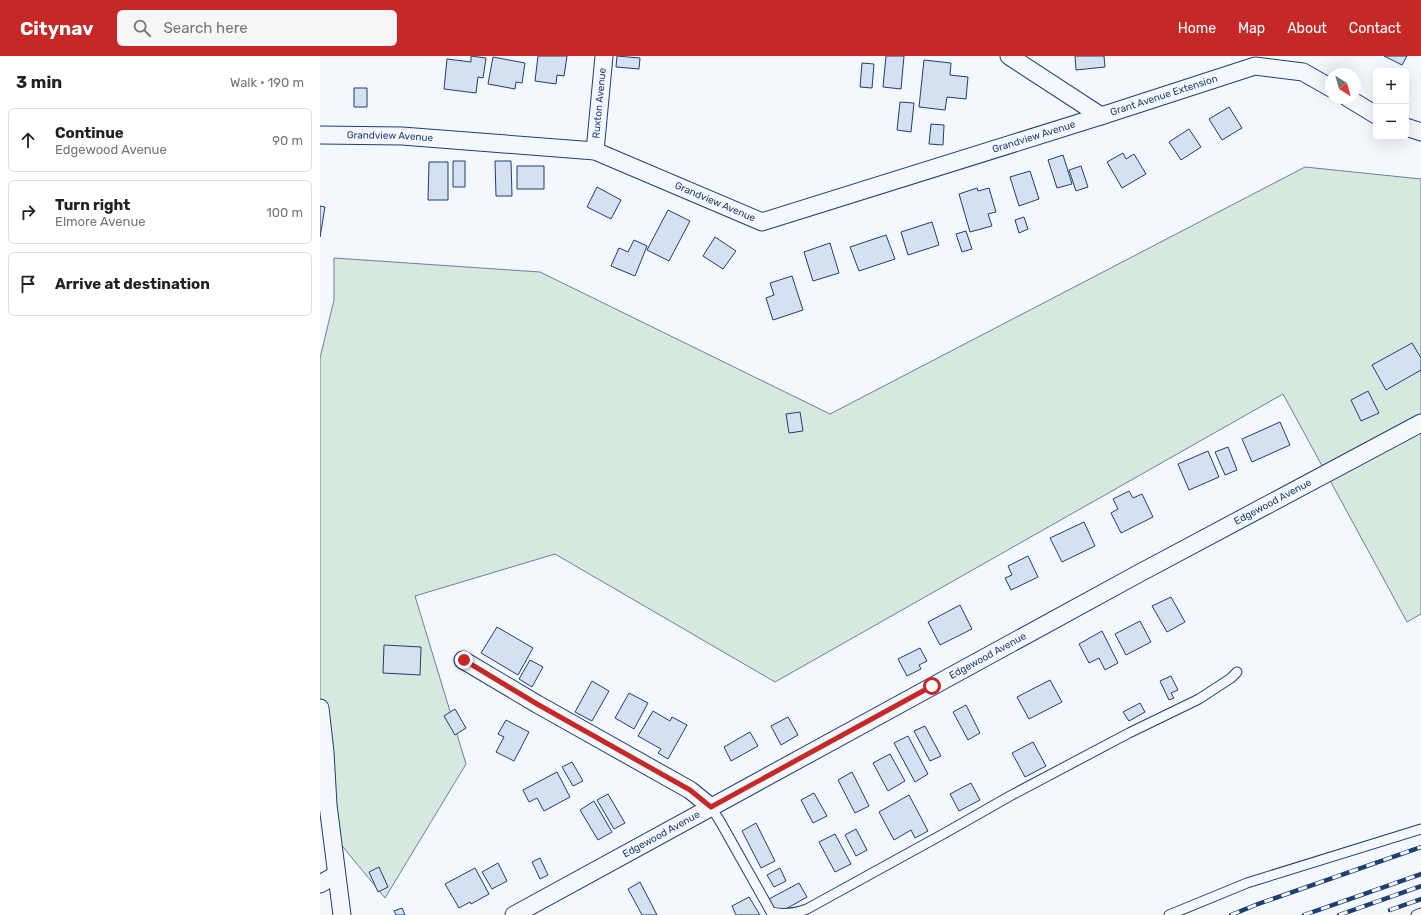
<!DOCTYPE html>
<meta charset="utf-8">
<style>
:root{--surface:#fff;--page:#f6f6f6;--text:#222;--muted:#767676;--line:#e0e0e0;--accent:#c62828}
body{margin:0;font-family:Rubik,sans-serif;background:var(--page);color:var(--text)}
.controls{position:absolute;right:12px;top:12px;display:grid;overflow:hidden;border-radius:6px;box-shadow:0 4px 16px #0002}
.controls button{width:36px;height:36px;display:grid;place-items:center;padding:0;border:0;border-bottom:1px solid var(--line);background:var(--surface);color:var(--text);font:20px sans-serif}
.compass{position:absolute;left:1005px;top:12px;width:36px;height:36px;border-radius:50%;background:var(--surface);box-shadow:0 4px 16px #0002;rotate:143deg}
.stop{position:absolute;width:12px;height:12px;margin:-9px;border:3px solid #c62828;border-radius:50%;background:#fff}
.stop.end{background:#c62828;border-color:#fff;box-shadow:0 1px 4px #0008}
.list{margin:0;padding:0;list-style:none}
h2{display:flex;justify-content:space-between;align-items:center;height:52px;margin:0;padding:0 16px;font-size:17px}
h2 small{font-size:13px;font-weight:400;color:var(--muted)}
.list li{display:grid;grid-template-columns:26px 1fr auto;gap:12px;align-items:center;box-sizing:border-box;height:64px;margin:0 8px 8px;padding:0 8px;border:1px solid var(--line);border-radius:6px}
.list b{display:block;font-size:15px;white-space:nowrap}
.list p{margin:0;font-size:13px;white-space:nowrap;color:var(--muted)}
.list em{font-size:13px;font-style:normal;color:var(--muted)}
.icon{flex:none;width:22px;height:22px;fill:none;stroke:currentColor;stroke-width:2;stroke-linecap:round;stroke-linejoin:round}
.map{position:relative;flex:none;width:1101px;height:859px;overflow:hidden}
header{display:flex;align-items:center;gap:24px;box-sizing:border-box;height:56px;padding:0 20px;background:var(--accent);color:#fff}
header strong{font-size:19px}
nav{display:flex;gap:22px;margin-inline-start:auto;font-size:14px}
.search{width:280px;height:36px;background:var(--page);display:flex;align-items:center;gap:10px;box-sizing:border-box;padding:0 14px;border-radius:6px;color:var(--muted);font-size:15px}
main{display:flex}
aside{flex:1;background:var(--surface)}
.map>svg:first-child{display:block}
.green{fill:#d7e8df;stroke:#687fa3}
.building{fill:#d5e0f0;stroke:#1d3f73}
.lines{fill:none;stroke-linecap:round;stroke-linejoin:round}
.service-casing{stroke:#1d3f73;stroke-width:11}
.minor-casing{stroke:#1d3f73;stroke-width:19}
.service{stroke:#f4f7fb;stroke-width:9}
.minor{stroke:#f4f7fb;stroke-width:17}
.rail-casing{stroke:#1d3f73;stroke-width:4.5}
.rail{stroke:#f4f7fb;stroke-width:3;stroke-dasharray:9;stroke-linecap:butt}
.route{stroke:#c62828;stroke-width:5}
.labels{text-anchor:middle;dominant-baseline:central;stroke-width:3;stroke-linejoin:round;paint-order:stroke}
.street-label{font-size:10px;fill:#1d3f73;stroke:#f4f7fb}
</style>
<header>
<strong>Citynav</strong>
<div class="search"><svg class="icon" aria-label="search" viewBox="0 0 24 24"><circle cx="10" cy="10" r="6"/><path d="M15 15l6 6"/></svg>Search here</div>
<nav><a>Home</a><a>Map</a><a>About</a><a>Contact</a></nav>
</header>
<main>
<aside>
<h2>3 min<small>Walk · 190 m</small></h2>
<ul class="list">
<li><svg class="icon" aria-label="ahead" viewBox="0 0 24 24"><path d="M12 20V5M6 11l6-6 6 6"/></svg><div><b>Continue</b><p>Edgewood Avenue</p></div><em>90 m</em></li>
<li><svg class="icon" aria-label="right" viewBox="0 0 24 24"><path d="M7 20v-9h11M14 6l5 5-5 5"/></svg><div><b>Turn right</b><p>Elmore Avenue</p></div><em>100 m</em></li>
<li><svg class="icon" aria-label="arrive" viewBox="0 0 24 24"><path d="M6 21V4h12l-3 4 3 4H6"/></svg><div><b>Arrive at destination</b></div></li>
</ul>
</aside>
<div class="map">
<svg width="1101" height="859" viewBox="0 0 1101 859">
<rect width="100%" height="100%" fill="#f4f7fb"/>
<path class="green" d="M985 111 1101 123V558L1087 566 963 338 455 626 235 498 95 540 146 708 65 842 0 763V302L14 244V202L220 216 510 358Z"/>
<path class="building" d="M151 0 166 2 163 22 158 21 156 37 124 33 127 3 151 6Z
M218 0H247L244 20 237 19 236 28 215 25Z
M297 0 320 2 319 13 296 11Z
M566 0H584L581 33 563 31Z
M755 0H784L785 11 756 14Z
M1064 0H1087L1082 9Z
M173 1 205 7 202 27 196 26 195 33 168 28Z
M604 4 631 7 630 19 648 21 646 43 627 41 625 54 599 51Z
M542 7 554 8 552 32 540 31Z
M34 32H47V51H34Z
M580 46 594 47 591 76 577 74Z
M909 51 922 72 902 84 889 63Z
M611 68 624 69 623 89 609 88Z
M869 73 881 91 861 104 849 86Z
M803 97 806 103 814 98 826 118 802 132 787 106Z
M743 99 752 128 737 132 728 104Z
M133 105H145V131H133Z
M175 105H191L192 140H176Z
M109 106H128V144H108Z
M197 110H224V133H197Z
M761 110 768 131 756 135 749 114Z
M710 115 719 143 699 150 690 121Z
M277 131 301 144 291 163 267 151Z
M657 132 658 135 669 132 676 156 668 158 672 170 650 176 639 138Z
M0 150 5 151 0 181Z
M348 154 370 165 349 205 327 194Z
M704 161 708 173 699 177 695 164Z
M612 166 619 189 588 199 581 176Z
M646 175 652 193 642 196 636 178Z
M566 179 575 203 539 215 530 191Z
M395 181 416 195 403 213 383 200Z
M314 184 327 190 315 220 291 210 299 192 308 196Z
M510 187 519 217 493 225 484 196Z
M472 220 483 254 453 264 446 242 454 239 450 227Z
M1092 287 1101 302V314L1066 334 1052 309Z
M1048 335 1059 357 1041 365 1031 344Z
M480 356 483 375 469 377 466 358Z
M960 366 970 389 932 406 922 383Z
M908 391 917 414 905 419 895 396Z
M888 395 899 421 869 434 858 408Z
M809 435 813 442 822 438 833 461 801 477 791 457 798 453 793 443Z
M764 466 775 490 742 506 730 482Z
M708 500 718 521 691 534 685 522 692 519 688 510Z
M851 541 865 566 847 576 832 550Z
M640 549 652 573 620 589 608 566Z
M820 565 831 586 806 599 795 578Z
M177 571 213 592 198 619 161 597Z
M782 575 798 607 785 614 779 602 769 607 759 588Z
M64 589 101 591 100 619 63 617Z
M600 592 607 605 599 609 601 613 587 620 578 603Z
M210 604 223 611 212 631 199 623Z
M851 620 858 634 851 637 854 642 849 644 840 625Z
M730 624 742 646 709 663 697 641Z
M272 625 289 635 272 665 255 656Z
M309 637 328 647 314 673 295 662Z
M820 647 825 656 809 665 803 656Z
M646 649 660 677 648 684 633 656Z
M135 653 146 672 135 679 124 660Z
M333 655 350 665 352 661 367 669 348 703 338 697 341 693 318 680Z
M468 661 478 679 461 689 451 670Z
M186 664 209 676 194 705 176 696 184 681 178 678Z
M605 670 621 700 610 705 594 675Z
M430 676 438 690 411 705 404 691Z
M588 680 608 718 595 726 574 687Z
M713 686 726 710 705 721 692 697Z
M570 698 585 725 568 735 553 707Z
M252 706 263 725 253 730 242 711Z
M237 716 250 741 224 755 217 742 209 746 203 734Z
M532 716 549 750 535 757 518 724Z
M651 727 660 744 639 755 630 738Z
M494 737 507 760 493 767 481 744Z
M288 738 305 767 294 773 277 744Z
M589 739 608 775 595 782 591 774 574 784 559 756Z
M274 745 292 776 278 784 260 754Z
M436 767 455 805 441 812 422 775Z
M536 773 547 794 536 800 525 779Z
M515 778 531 808 515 816 499 786Z
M220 802 228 819 220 823 212 806Z
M178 807 187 825 172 833 162 816Z
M59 811 68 831 58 836 49 816Z
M155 812 169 838 151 848 150 846 139 852 125 828Z
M460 812 466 825 454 831 447 819Z
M320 826 337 859H322L308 833Z
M479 827 487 841 457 858 449 843Z
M429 841 440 859H416L412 850Z
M82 852 85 859H76L74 855Z"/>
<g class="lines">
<defs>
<path id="service" d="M391 751 401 767 451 856C464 859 474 858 487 853L625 777 690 740 809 677 879 643 911 622 917 616
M849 859 927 827 1101 773
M1096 859 1101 857"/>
<g id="minor">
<path id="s1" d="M689 0 781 60 935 10 983 16 1011 32"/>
<path d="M1028 42 1056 59"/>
<path d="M1086 71 1101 76"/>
<path id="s2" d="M0 79 82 80 275 95 442 166 781 60"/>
<path id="s3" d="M275 95 284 0"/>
<path d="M143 604 217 648 370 734 391 751"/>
<path d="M0 652 5 696 8 749 22 859"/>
<path d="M0 828 16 819"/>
<path id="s4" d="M194 859 816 519 1101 367"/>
</g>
</defs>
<use href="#service" class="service-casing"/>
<use href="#minor" class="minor-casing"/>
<use href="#service" class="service"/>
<use href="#minor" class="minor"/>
<defs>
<path id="rail" d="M1070 854 1101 843
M911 859 938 848 1101 791
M984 859 1101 818
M1019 859 1101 830"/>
</defs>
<use href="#rail" class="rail-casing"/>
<use href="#rail" class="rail"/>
</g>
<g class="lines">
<path class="route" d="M144 604 217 648 370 734 391 751 612 630"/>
</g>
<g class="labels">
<g class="street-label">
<text stroke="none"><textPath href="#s1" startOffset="176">Grant Avenue Extension</textPath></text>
<text stroke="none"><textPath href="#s3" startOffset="48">Ruxton Avenue</textPath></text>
<text stroke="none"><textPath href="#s2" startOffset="70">Grandview Avenue</textPath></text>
<text stroke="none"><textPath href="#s2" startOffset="742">Grandview Avenue</textPath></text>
<text stroke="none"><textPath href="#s2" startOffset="406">Grandview Avenue</textPath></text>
<text stroke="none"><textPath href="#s4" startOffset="864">Edgewood Avenue</textPath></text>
<text stroke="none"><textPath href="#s4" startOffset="540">Edgewood Avenue</textPath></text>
<text stroke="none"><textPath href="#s4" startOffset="168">Edgewood Avenue</textPath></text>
</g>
</g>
</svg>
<div class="controls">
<button>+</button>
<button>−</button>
</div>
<svg class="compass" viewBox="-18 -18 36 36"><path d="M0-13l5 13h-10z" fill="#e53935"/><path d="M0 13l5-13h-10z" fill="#767676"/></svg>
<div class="stop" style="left:612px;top:630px"></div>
<div class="stop end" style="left:144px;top:604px"></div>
</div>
</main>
